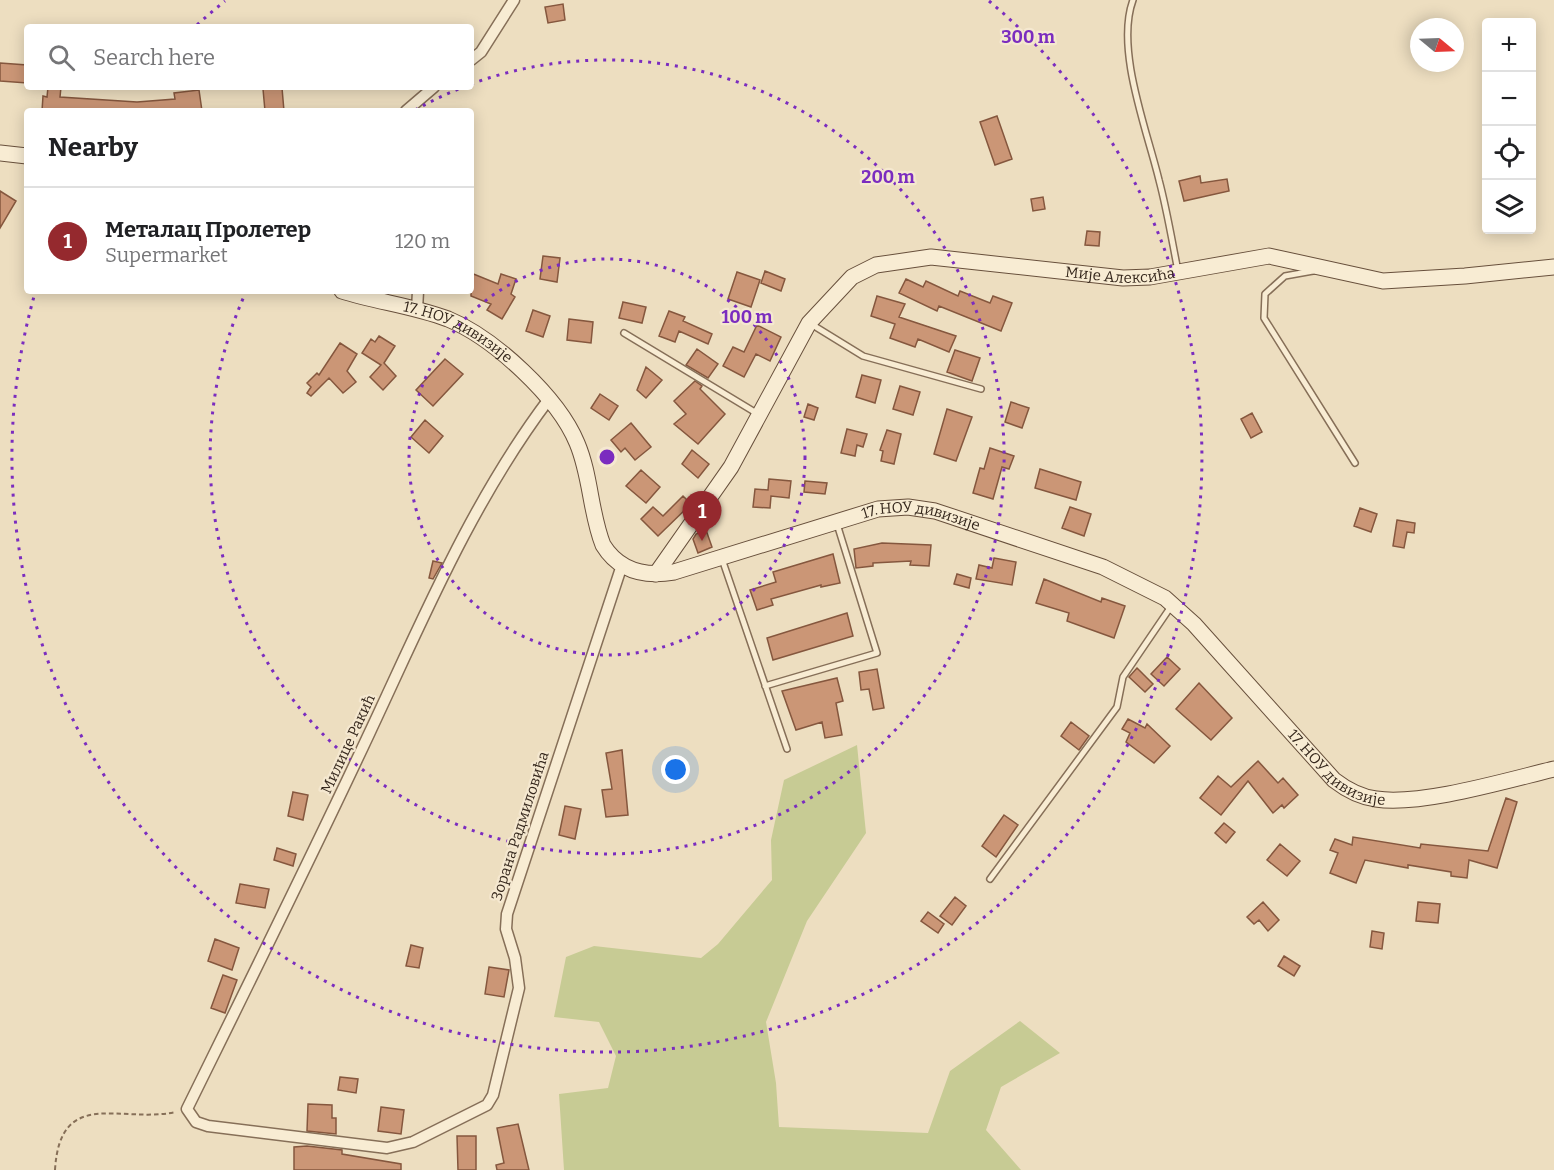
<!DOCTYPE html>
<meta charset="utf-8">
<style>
:root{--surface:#fff;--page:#f2f2f2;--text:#202124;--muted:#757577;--line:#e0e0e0;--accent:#95292e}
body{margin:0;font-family:Bitter,serif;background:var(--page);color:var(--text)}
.controls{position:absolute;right:18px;top:18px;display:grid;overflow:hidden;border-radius:6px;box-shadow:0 3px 15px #0003}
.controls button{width:54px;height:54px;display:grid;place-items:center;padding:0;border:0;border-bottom:2px solid var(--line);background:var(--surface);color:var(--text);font:30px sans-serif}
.compass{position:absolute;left:1410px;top:18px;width:54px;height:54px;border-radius:50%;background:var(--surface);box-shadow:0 3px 15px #0003;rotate:109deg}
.you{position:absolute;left:676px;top:770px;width:21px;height:21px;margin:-15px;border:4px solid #fff;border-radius:50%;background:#1a73e8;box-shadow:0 0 0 9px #1a73e833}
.badge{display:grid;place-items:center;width:39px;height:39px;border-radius:50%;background:var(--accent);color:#fff;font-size:20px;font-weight:700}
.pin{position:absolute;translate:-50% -50px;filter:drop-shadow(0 2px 3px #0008)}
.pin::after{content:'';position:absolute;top:32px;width:21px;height:18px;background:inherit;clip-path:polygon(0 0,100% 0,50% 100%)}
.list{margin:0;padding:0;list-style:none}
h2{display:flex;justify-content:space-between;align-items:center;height:78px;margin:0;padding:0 24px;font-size:26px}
h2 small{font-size:20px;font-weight:400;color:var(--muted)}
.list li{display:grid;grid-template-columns:39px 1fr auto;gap:18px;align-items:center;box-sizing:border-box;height:108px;padding:0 24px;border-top:2px solid var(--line)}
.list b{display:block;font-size:22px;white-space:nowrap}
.list p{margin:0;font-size:20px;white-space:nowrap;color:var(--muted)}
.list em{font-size:20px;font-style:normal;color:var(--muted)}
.icon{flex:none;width:33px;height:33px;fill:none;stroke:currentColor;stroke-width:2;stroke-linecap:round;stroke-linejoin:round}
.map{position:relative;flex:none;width:1554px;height:1170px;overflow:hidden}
.search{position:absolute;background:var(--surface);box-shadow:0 3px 15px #0003;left:24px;top:24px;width:450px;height:66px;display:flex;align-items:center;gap:15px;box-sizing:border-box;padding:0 21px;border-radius:6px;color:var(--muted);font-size:22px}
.panel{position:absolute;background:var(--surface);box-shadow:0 3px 15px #0003;left:24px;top:108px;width:450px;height:186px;border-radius:6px}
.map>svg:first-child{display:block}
.green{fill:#c7cb94}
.building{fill:#cb9676;stroke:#85573e;stroke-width:1.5}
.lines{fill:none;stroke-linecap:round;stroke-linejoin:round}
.lane-casing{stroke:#866f58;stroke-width:8}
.street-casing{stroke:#866f58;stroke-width:13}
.secondary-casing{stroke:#68503c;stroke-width:17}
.path{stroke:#866f58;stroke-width:2;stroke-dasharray:4.5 3;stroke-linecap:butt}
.lane{stroke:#f8ecd3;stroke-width:5}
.street{stroke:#f8ecd3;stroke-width:10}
.secondary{stroke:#f8ecd3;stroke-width:15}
.ring{fill:none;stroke:#7b2cbf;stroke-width:3;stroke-dasharray:3 6}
.labels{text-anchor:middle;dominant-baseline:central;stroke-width:4.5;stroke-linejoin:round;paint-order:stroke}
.street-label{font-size:15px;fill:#36281d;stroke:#f5e8d0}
.centre{fill:#7b2cbf;stroke:#f5e8d0;stroke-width:3}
.ring-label{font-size:18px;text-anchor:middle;font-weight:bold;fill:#7b2cbf;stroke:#f5e8d0;stroke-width:4.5;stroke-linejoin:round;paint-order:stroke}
</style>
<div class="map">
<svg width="1554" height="1170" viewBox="0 0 1554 1170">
<rect width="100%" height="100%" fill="#eddec0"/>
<path class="green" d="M857 745 866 833 807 921 766 1022 776 1083 779 1127 928 1133 950 1071 1020 1021 1060 1053 1001 1087 986 1130 1021 1170H564L559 1094 608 1088 616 1056 599 1022 554 1017 566 957 594 946 701 958 718 944 772 880 771 840 784 780Z"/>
<path class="building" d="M563 4 565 20 548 23 545 7Z
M0 63 27 65V83L0 81Z
M48 87H61L60 97 137 102 175 99 174 93 199 90 202 111H42L43 96 47 97Z
M282 88 284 111H265L263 89Z
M997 116 1012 159 995 165 980 122Z
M1200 176 1201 183 1227 179 1229 191 1184 201 1179 181Z
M0 191 16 201 0 228Z
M1043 197 1045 209 1033 211 1031 199Z
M1087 231 1100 232 1099 246 1085 245Z
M543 256 560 258 557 282 540 279Z
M765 271 785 279 781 291 761 283Z
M737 272 760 280 751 307 728 299Z
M471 273 498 284 501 274 516 279 511 294 515 297 502 319 487 310 491 304 471 296Z
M906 279 923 287 926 281 958 296 960 291 990 303 993 296 1012 303 1001 331 939 306 937 311 899 293Z
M877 296 905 304 899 317 956 336 949 352 918 339 915 347 890 338 895 324 871 316Z
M623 302 646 307 642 323 619 318Z
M533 310 550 316 543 337 526 331Z
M669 311 685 317 683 321 712 334 708 344 679 331 675 342 659 336Z
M569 319 593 322 591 343 567 340Z
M757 325 781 337 770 361 756 354 744 377 723 366 733 347 744 352Z
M379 336 395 346 384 363 396 376 383 390 370 377 381 365 362 353 371 339 375 342Z
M340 343 357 354 347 371 356 382 343 393 329 378 311 396 307 393 311 387 307 383 317 373 319 375Z
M697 349 718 364 708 378 686 365Z
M955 350 980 358 972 381 947 372Z
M445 359 463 374 433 406 416 390Z
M646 367 662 380 646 398 637 390Z
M862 375 881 380 875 403 856 397Z
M695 381 702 386 700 389 725 414 698 444 674 424 686 414 674 401Z
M900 386 920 392 913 415 893 409Z
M600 394 618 406 609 420 591 408Z
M1011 402 1029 408 1022 428 1005 422Z
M808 404 818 408 814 420 804 417Z
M947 409 972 417 956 461 934 454Z
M1252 413 1262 432 1251 438 1241 419Z
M425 420 443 436 429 453 411 437Z
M631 423 651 447 635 460 625 448 621 452 611 440Z
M847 429 867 434 863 447 857 445 855 456 841 453Z
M887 430 901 434 894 464 881 461 883 451 880 450Z
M990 448 1014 456 1009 469 1002 467 993 499 973 493 980 468 984 469Z
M692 450 709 464 698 478 682 464Z
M1040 469 1081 482 1076 500 1035 488Z
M641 470 660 487 646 503 626 486Z
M769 479 791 481 789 498 771 496 770 508 753 507 755 489 768 490Z
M805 481 827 483 825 494 804 492Z
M683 496 691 504 658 536 641 519 653 507 663 516Z
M1070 507 1091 514 1084 536 1062 528Z
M1360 508 1377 514 1371 532 1354 526Z
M1397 520 1415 523 1414 533 1407 532 1404 548 1393 546Z
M706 530 712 547 698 553 693 539 696 534Z
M882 543 931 545 929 566 910 565 911 561 873 563V566L856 568 854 549Z
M833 554 840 583 821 587V585L771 599 773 605 757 610 750 590 776 582 773 572Z
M994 558 1016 562 1012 585 976 579 979 565 992 568Z
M433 561 442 563 433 579 429 578Z
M957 574 971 578 969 588 954 584Z
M1044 579 1101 602 1102 598 1125 606 1114 638 1067 621 1069 613 1036 603Z
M847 613 853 636 773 660 767 638Z
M1167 657 1180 669 1164 686 1151 674Z
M1137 668 1153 684 1145 692 1129 677Z
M877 669 884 708 873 710 869 689 861 690 859 672Z
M837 678 843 701 836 703 842 735 825 738 822 722 796 730 782 691Z
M1199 683 1232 718 1211 740 1176 709Z
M1128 719 1145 728 1147 724 1170 746 1154 763 1126 742 1130 733 1122 729Z
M1071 722 1089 736 1079 750 1061 736Z
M622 750 628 815 606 817 602 790 612 789 606 753Z
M1258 761 1278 783 1283 778 1298 795 1284 808 1282 805 1273 813 1248 781 1221 815 1200 798 1218 776 1231 787Z
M293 792 308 795 303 820 288 816Z
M1506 798 1517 802 1497 868 1469 860 1467 878 1451 876V872L1408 865V868L1365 860 1356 883 1330 873 1338 853 1330 850 1335 839 1352 845 1353 837 1420 848 1421 844 1488 851Z
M565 806 581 809 575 839 559 835Z
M1004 815 1018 825 996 857 982 846Z
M1224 823 1235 832 1226 843 1215 833Z
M1280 844 1300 861 1287 876 1267 860Z
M277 848 296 854 293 866 274 860Z
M240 884 269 889 265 908 236 903Z
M955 897 966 906 952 925 940 916Z
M1263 902 1279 920 1268 931 1259 920 1254 924 1247 917Z
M1418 902 1440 904 1438 923 1416 921Z
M928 912 944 924 938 933 921 921Z
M1372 931 1384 933 1382 949 1370 947Z
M215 939 239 948 232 970 208 961Z
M411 945 423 948 419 968 406 966Z
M1284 956 1300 966 1294 976 1278 966Z
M489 967 509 970 504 997 485 994Z
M223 975 237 980 225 1013 211 1008Z
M340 1077 358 1079 356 1093 338 1090Z
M308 1104 332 1105V1118H336V1134L307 1131Z
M381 1107 404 1110 401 1134 378 1131Z
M518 1124 529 1170H497L496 1165 504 1163 497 1128Z
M457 1136H476V1170H458Z
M307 1146 342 1150V1154L401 1164V1170H294V1147Z"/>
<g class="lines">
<defs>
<path id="lane" d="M1133 0C1115 49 1147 130 1159 180 1167 210 1172 241 1178 271
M1313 271 1285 276 1265 294 1264 318 1355 463
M811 324 863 356 981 389
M624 333 758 414
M722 559 787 749
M765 686 877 653 837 524
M990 879 1117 707 1123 677 1172 605"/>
<path id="street" d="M471 60 481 52 514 0
M406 111 434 87
M417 310 418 291
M549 399C472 501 423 619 369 734 310 860 248 985 187 1109L196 1122 208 1126 387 1148 413 1142 487 1105 493 1095 519 988 515 958 506 929 507 914 622 565"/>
<g id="secondary">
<path d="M0 153 27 156"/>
<path id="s1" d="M342 291C377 302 414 306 448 319 494 338 558 397 577 443 591 476 590 512 603 545 619 571 645 577 674 572L878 509 908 507 935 511 1103 567 1165 598 1194 624 1334 780C1347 790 1360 797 1376 799 1421 806 1508 780 1554 769"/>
<path id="s2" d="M656 574 731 467 809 323 852 277 876 265 931 257 1123 278 1150 277 1269 256 1383 281 1465 276 1554 267"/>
</g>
</defs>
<use href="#lane" class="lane-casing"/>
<use href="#street" class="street-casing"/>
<use href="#secondary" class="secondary-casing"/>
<path class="path" d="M55 1170C60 1086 121 1124 176 1112"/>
<use href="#lane" class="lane"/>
<use href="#street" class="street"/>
<use href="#secondary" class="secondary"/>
</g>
<g class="ring">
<circle cx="607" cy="457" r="198"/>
<path d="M415 110A397 397 0 0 1 461 88M471 84A397 397 0 1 1 246 292"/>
<path d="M197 25A595 595 0 0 1 225 1M989 1A595 595 0 1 1 35 293"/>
</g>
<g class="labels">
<g class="street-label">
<text stroke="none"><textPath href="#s2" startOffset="630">Мије Алексића</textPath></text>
<text stroke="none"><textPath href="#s1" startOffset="124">17. НОУ дивизије</textPath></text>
<text stroke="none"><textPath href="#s1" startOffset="736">17. НОУ дивизије</textPath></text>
<text transform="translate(348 744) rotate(-65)">Милице Ракић</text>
<text stroke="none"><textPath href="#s1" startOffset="1240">17. НОУ дивизије</textPath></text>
<text transform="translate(520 826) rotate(-72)">Зорана Радмиловића</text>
</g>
</g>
<circle cx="607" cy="457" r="9" class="centre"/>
<g class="ring-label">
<text x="1028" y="43">300 m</text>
<text x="888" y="183">200 m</text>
<text x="747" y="323">100 m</text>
</g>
</svg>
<div class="controls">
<button>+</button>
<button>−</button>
<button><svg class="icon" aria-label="locate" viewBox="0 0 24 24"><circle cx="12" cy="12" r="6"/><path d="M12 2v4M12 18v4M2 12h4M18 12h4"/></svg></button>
<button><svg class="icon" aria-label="layers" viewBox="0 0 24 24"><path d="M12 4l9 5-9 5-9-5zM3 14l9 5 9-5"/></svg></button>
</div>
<svg class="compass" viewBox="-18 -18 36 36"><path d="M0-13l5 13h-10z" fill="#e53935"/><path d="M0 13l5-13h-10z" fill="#757577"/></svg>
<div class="you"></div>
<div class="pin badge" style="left:702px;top:541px">1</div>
<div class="search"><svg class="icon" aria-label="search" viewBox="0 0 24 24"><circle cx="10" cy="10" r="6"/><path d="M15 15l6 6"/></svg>Search here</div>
<section class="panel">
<h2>Nearby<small></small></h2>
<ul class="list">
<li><span class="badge">1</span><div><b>Металац Пролетер</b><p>Supermarket</p></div><em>120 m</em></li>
</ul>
</section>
</div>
